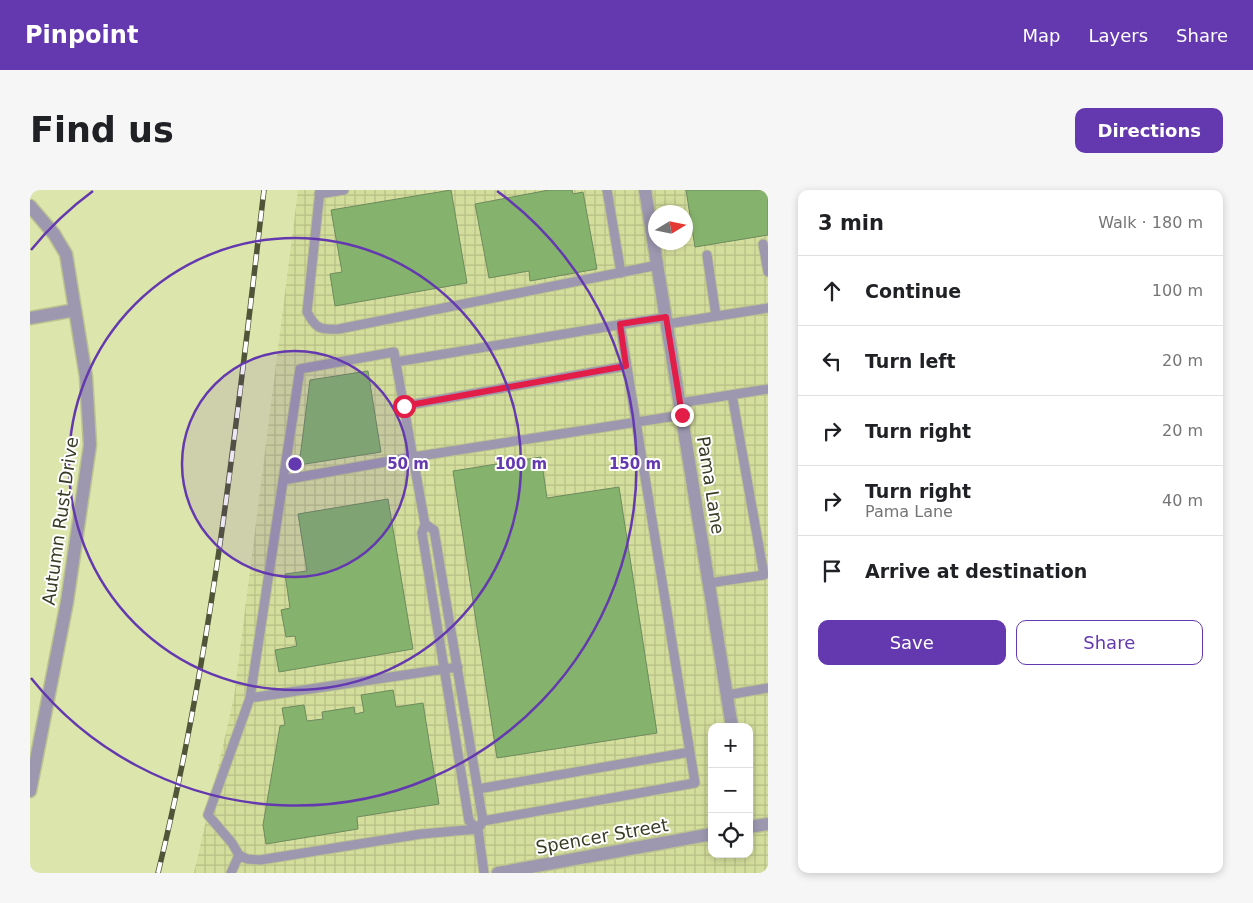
<!DOCTYPE html>
<meta charset="utf-8">
<style>
:root{--surface:#fff;--page:#f6f6f6;--text:#202124;--muted:#757577;--line:#e0e0e0;--accent:#6439b0}
body{margin:0;font-family:"DejaVu Sans",sans-serif;background:var(--page);color:var(--text)}
.controls{position:absolute;right:15px;bottom:15px;display:grid;overflow:hidden;border-radius:10px;box-shadow:0 2px 8px #0003}
.controls button{width:45px;height:45px;display:grid;place-items:center;padding:0;border:0;border-bottom:1px solid var(--line);background:var(--surface);color:var(--text);font:25px sans-serif}
.compass{position:absolute;left:618px;top:15px;width:45px;height:45px;border-radius:50%;background:var(--surface);box-shadow:0 2px 8px #0003;rotate:80deg}
.stop{position:absolute;width:15px;height:15px;margin:-11px;border:4px solid #e11d48;border-radius:50%;background:#fff}
.stop.end{background:#e11d48;border-color:#fff;box-shadow:0 1px 5px #0008}
.list{margin:0;padding:0;list-style:none}
h2{display:flex;justify-content:space-between;align-items:center;height:65px;margin:0;padding:0 20px;font-size:21px}
h2 small{font-size:16px;font-weight:400;color:var(--muted)}
.list li{display:grid;grid-template-columns:32px 1fr auto;gap:15px;align-items:center;box-sizing:border-box;height:70px;padding:0 20px;border-top:1px solid var(--line)}
.list b{display:block;font-size:19px;white-space:nowrap}
.list p{margin:0;font-size:16px;white-space:nowrap;color:var(--muted)}
.list em{font-size:16px;font-style:normal;color:var(--muted)}
.actions{display:flex;gap:10px;padding:15px 20px}
.actions a{flex:1;padding:11px 0;border:1px solid var(--accent);border-radius:10px;text-align:center;font-size:18px;color:var(--accent)}
.actions .main{background:var(--accent);color:#fff}
.icon{flex:none;width:28px;height:28px;fill:none;stroke:currentColor;stroke-width:2;stroke-linecap:round;stroke-linejoin:round}
.map{position:relative;flex:none;width:738px;height:683px;overflow:hidden;border-radius:10px}
header{display:flex;align-items:center;gap:30px;box-sizing:border-box;height:70px;padding:0 25px;background:var(--accent);color:#fff}
header strong{font-size:24px}
nav{display:flex;gap:28px;margin-inline-start:auto;font-size:18px}
.intro{display:flex;align-items:center;justify-content:space-between;box-sizing:border-box;height:120px;padding:0 30px}
h1{margin:0;font-size:35px}
.button{padding:12px 22px;border-radius:10px;background:var(--accent);color:#fff;font-size:18px;font-weight:700}
main{display:flex;gap:30px;padding:0 30px}
aside{flex:1;background:var(--surface);border-radius:10px;box-shadow:0 2px 8px #0003}
.map>svg:first-child{display:block}
.industrial{fill:url(#industrial-grid);fill-rule:evenodd}
.building{fill:#85b26c;stroke:#6d8b5d}
.lines{fill:none;stroke-linecap:round;stroke-linejoin:round}
.service-casing{stroke:#bcc390;stroke-width:11}
.minor-casing{stroke:#bcc390;stroke-width:15}
.service{stroke:#9d98b0;stroke-width:9}
.minor{stroke:#9d98b0;stroke-width:12}
.rail-casing{stroke:#505438;stroke-width:5.5}
.rail{stroke:#fff;stroke-width:4;stroke-dasharray:11;stroke-linecap:butt}
.route{stroke:#e11d48;stroke-width:6}
.ring{fill:none;stroke:#6439b0;stroke-width:2.5}
.labels{text-anchor:middle;dominant-baseline:central;stroke-width:4;stroke-linejoin:round;paint-order:stroke}
.street-label{font-size:18px;fill:#3a3d26;stroke:#fff}
.centre{fill:#6439b0;stroke:#fff;stroke-width:2.5}
.ring-label{font-size:15px;text-anchor:middle;font-weight:bold;fill:#6439b0;stroke:#fff;stroke-width:4;stroke-linejoin:round;paint-order:stroke}
</style>
<header>
<strong>Pinpoint</strong>
<nav><a>Map</a><a>Layers</a><a>Share</a></nav>
</header>
<div class="intro"><h1>Find us</h1><a class="button">Directions</a></div>
<main>
<div class="map">
<svg width="738" height="683" viewBox="0 0 738 683">
<defs>
<pattern id="industrial-grid" width="8" height="8" patternUnits="userSpaceOnUse" patternTransform="scale(1.25)"><rect width="8" height="8" fill="#d4de9c"/><path d="M0 4h8M4 0v8" fill="none" stroke="#b7bf86"/></pattern>
</defs>
<rect width="100%" height="100%" fill="#dce5ab"/>
<path class="industrial" d="M268 0H738V683H164L204 507ZM626 22H656V52H626ZM682 537H719V664H682Z"/>
<path class="building" d="M421 0 437 93 305 116 300 84 312 82 301 20Z
M519 0H542L543 4 553 2 567 79 500 91 499 81 459 88 445 14Z
M656 0H738V45L665 57Z
M338 181 351 262 269 275 280 190Z
M511 267 517 308 589 297 627 543 467 568 423 281Z
M358 309 383 459 249 482 245 460 267 456 265 446 256 447 251 420 260 418 255 384 277 381 268 324Z
M363 500 366 517 393 513 409 614 327 627 328 639 236 654 233 635 250 536 255 535 252 518 274 515 277 531 293 529 292 522 324 517 325 524 334 522 331 505Z"/>
<g class="lines">
<defs>
<path id="service" d="M290 0 277 122C286 139 290 140 309 139L628 75
M577 0 591 83
M289 4 314 0
M733 54 738 82
M677 65 686 126
M637 134 738 118
M366 172 636 127
M650 213 738 199
M374 216 596 176
M253 290 383 267 652 225
M395 334 364 162 270 179 220 508 178 625 202 653 209 665 217 669 230 670 391 644 448 639 454 683
M395 334 404 340 453 631 448 639 439 631 392 343Z
M679 393 734 385 702 205
M697 505 738 498
M220 508 428 477
M448 599 660 562
M453 631 665 593 590 134
M201 683 209 665"/>
<path id="minor" d="M615 0 702 537
M0 16 24 44 36 64 56 187 60 255 37 412 0 601
M0 128 45 120
M719 637 738 634
M468 683 682 644"/>
</defs>
<use href="#service" class="service-casing"/>
<use href="#minor" class="minor-casing"/>
<use href="#service" class="service"/>
<use href="#minor" class="minor"/>
<defs>
<path id="rail" d="M128 683C183 459 207 229 234 0"/>
</defs>
<use href="#rail" class="rail-casing"/>
<use href="#rail" class="rail"/>
</g>
<g class="lines">
<path class="route" d="M374 216 596 176 590 134 636 127 652 225"/>
</g>
<circle cx="265" cy="274" r="113" fill="#6439b0" fill-opacity=".12"/>
<g class="ring">
<circle cx="265" cy="274" r="113"/>
<circle cx="265" cy="274" r="226"/>
<path d="M1 60A340 340 0 0 1 63 1M467 1A340 340 0 1 1 1 488"/>
</g>
<g class="labels">
<g class="street-label">
<text transform="translate(681 295) rotate(81)">Pama Lane</text>
<text transform="translate(30 331) rotate(-82)">Autumn Rust Drive</text>
<text transform="translate(572 646) rotate(-10)">Spencer Street</text>
</g>
</g>
<circle cx="265" cy="274" r="8" class="centre"/>
<g class="ring-label">
<text x="378" y="279">50 m</text>
<text x="491" y="279">100 m</text>
<text x="605" y="279">150 m</text>
</g>
</svg>
<div class="controls">
<button>+</button>
<button>−</button>
<button><svg class="icon" aria-label="locate" viewBox="0 0 24 24"><circle cx="12" cy="12" r="6"/><path d="M12 2v4M12 18v4M2 12h4M18 12h4"/></svg></button>
</div>
<svg class="compass" viewBox="-18 -18 36 36"><path d="M0-13l5 13h-10z" fill="#e53935"/><path d="M0 13l5-13h-10z" fill="#757577"/></svg>
<div class="stop" style="left:374px;top:216px"></div>
<div class="stop end" style="left:652px;top:225px"></div>
</div>
<aside>
<h2>3 min<small>Walk · 180 m</small></h2>
<ul class="list">
<li><svg class="icon" aria-label="ahead" viewBox="0 0 24 24"><path d="M12 20V5M6 11l6-6 6 6"/></svg><div><b>Continue</b></div><em>100 m</em></li>
<li><svg class="icon" aria-label="left" viewBox="0 0 24 24"><path d="M17 20v-9H6M10 6l-5 5 5 5"/></svg><div><b>Turn left</b></div><em>20 m</em></li>
<li><svg class="icon" aria-label="right" viewBox="0 0 24 24"><path d="M7 20v-9h11M14 6l5 5-5 5"/></svg><div><b>Turn right</b></div><em>20 m</em></li>
<li><svg class="icon" aria-label="right" viewBox="0 0 24 24"><path d="M7 20v-9h11M14 6l5 5-5 5"/></svg><div><b>Turn right</b><p>Pama Lane</p></div><em>40 m</em></li>
<li><svg class="icon" aria-label="arrive" viewBox="0 0 24 24"><path d="M6 21V4h12l-3 4 3 4H6"/></svg><div><b>Arrive at destination</b></div></li>
</ul>
<div class="actions"><a class="main">Save</a><a>Share</a></div>
</aside>
</main>
